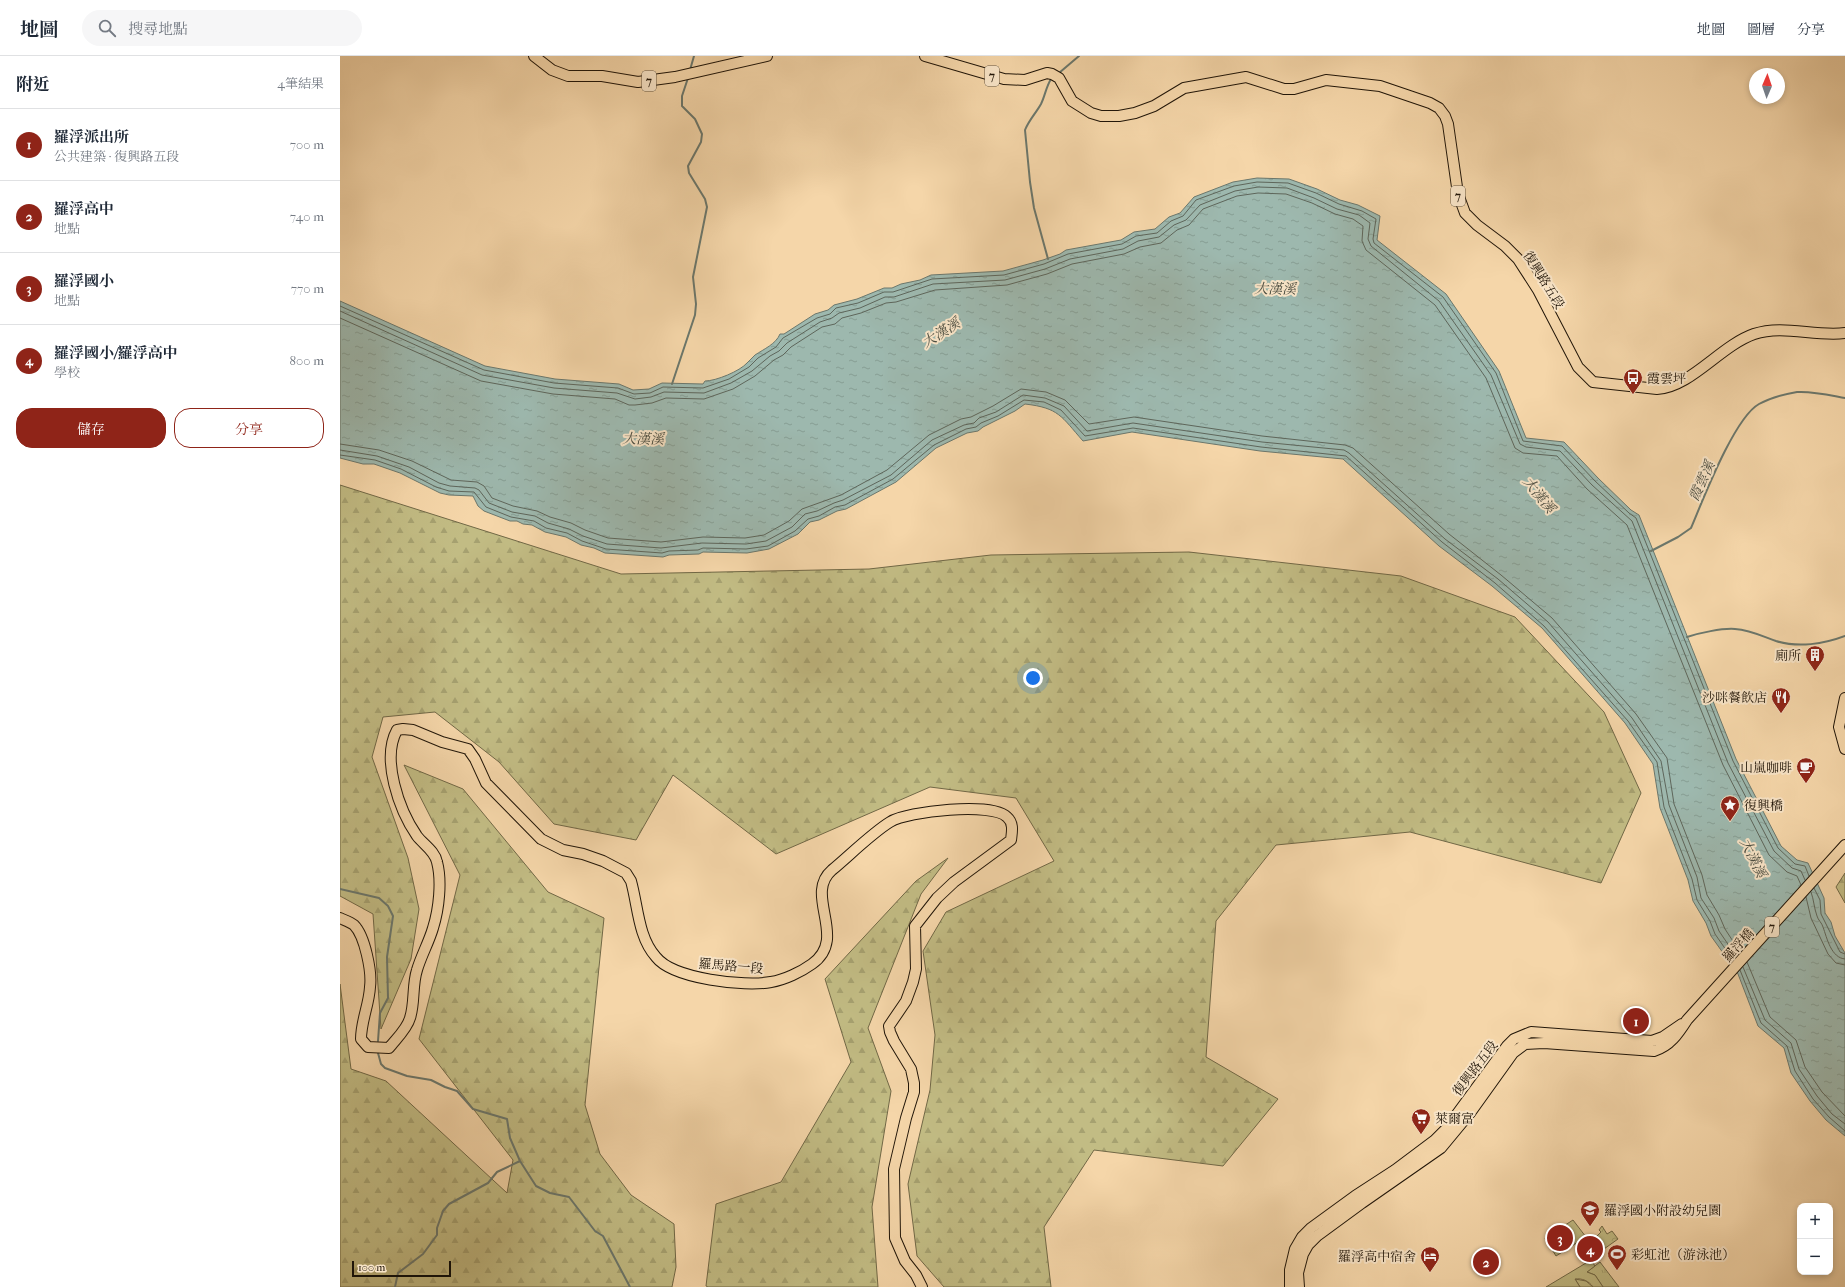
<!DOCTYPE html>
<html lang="zh-TW">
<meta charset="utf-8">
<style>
:root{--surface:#fff;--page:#f6f6f7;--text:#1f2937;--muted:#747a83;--line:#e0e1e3;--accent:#8f2418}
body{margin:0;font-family:"IM FELL French Canon","Noto Serif TC",serif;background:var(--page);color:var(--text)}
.controls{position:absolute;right:12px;bottom:12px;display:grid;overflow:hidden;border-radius:8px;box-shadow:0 2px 6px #0003}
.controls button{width:36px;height:36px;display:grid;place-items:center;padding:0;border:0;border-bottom:1px solid var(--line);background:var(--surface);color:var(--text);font:20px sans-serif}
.compass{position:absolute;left:1409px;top:12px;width:36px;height:36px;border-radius:50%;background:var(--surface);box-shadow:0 2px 6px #0003;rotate:2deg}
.scale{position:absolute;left:12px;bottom:10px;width:99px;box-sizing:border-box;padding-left:4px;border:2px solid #201508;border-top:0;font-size:11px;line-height:14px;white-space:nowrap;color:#201508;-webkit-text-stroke:3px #f8e4c7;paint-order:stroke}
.you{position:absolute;left:693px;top:622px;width:14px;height:14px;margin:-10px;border:3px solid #fff;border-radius:50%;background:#1a73e8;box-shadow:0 0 0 6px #1a73e833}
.badge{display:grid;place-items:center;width:26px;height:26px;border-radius:50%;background:var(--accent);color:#fff;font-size:13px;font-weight:700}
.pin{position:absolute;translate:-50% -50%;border:2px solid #fff;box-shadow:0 1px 4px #0006}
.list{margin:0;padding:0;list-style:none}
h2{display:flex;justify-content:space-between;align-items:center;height:52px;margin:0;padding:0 16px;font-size:17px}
h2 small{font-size:13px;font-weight:400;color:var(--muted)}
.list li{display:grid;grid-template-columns:26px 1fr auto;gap:12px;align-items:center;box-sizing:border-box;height:72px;padding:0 16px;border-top:1px solid var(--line)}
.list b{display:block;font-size:15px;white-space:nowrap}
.list p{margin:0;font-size:13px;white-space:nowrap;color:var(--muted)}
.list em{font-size:13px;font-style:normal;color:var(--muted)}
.actions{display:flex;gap:8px;padding:12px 16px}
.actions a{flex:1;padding:9px 0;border:1px solid var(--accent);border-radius:16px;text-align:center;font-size:14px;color:var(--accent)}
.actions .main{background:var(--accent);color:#fff}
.icon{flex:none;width:22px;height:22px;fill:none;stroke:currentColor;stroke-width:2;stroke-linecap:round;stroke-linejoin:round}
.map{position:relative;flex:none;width:1505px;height:1231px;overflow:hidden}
header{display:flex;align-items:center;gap:24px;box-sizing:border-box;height:56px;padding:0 20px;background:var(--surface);border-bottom:1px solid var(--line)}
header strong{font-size:19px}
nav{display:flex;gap:22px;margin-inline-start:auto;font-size:14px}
.search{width:280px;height:36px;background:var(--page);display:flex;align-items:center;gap:10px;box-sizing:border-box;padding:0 14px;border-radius:22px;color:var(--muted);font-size:15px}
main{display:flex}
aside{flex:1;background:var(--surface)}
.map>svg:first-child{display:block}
.grass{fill:url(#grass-tufts);stroke:#716846}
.forest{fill:url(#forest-firs);stroke:#716846}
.park{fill:url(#park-crowns);stroke:#716846}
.garden{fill:#c2bc84;stroke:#716846}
.water{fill:url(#water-ripples);stroke:#6b776c}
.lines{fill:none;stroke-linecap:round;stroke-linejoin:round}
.shore{stroke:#5e665b;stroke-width:1}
.stream{stroke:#6b776c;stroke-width:2}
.major-casing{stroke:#201508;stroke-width:12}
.major{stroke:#f5d6a9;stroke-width:10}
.labels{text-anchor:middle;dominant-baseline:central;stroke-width:4;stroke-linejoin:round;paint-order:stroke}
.shield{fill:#f8e4c7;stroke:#615341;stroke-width:1}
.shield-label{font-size:12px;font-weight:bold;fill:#201508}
.street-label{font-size:13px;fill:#201508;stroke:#f8e4c7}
.poi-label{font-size:13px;fill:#201508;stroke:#f8e4c7;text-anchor:start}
.water-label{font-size:14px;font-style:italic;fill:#4c4e42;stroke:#f8e4c7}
</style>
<header>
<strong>地圖</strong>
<div class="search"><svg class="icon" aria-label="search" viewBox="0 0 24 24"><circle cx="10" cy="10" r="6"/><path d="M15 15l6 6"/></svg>搜尋地點</div>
<nav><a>地圖</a><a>圖層</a><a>分享</a></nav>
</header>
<main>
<aside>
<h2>附近<small>4筆結果</small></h2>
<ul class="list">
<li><span class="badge">1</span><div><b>羅浮派出所</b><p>公共建築 · 復興路五段</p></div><em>700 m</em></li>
<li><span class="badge">2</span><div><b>羅浮高中</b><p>地點</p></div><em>740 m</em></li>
<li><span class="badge">3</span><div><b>羅浮國小</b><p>地點</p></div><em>770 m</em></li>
<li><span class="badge">4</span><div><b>羅浮國小/羅浮高中</b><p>學校</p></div><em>800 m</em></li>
</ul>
<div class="actions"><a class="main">儲存</a><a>分享</a></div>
</aside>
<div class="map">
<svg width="1505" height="1231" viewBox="0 0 1505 1231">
<defs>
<pattern id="grass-tufts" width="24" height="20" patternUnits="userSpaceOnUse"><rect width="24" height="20" fill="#c2bc84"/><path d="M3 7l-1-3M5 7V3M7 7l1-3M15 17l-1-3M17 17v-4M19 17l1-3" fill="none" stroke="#a6a170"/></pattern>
<pattern id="forest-firs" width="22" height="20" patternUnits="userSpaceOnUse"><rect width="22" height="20" fill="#c2bc84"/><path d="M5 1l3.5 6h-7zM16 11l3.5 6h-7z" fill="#a6a170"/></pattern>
<pattern id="park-crowns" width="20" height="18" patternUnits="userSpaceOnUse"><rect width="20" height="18" fill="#c2bc84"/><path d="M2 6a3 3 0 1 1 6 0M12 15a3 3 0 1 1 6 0" fill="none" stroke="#a6a170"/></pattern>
<pattern id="water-ripples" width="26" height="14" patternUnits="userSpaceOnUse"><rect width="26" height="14" fill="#9db8ae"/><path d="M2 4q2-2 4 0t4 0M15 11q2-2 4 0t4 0" fill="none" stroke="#879d94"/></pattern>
</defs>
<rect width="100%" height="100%" fill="#f5d6a9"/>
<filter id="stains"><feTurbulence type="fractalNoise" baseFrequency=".005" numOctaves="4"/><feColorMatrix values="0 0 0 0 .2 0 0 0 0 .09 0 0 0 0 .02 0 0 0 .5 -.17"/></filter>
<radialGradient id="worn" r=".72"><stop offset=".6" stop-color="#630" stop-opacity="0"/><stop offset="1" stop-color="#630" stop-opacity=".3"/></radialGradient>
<path class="grass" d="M1260 1206 1279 1231H1263L1255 1219 1247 1216Z
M1235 1223 1246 1225 1253 1231H1240Z"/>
<path class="forest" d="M0 429 281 518 529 513 651 499 849 496 1061 520 1175 561 1264 656 1301 737 1261 827 1070 776 936 789 876 865 866 1001 938 1043 883 1110 754 1094 704 1171 711 1231H604L577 1200 568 1128 590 1034 595 979 583 895 606 856 714 805 676 742 590 731 436 798 333 719 296 784 214 768 159 706 95 656 43 661 32 701 68 802 79 853 71 903 41 973 33 858 0 840Z
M64 709 123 733 208 836 264 862 245 1049 260 1098 291 1139 334 1168 336 1211 332 1231H0V928L11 1013 46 1025 167 1137 173 1104 79 983 120 819Z
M608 802 581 838 528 972 551 1035 532 1151 538 1231H368L366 1230 376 1148 441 1126 511 1006 485 923 576 825Z
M1505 817V847L1496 831Z"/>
<path class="park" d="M1262 1170 1267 1178 1272 1175 1278 1183 1257 1198 1251 1189 1256 1185 1252 1184 1249 1187 1248 1184 1251 1182H1255L1261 1176 1259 1174Z"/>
<path class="garden" d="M1233 1164 1246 1181 1216 1200 1205 1182Z
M1251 1204 1255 1210 1247 1216 1255 1219 1263 1231H1253C1249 1225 1242 1222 1235 1223L1240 1231H1206Z"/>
<path class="water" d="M917 122 949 123 977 133 1000 144 1018 149 1040 160 1037 184 1106 238 1159 315 1186 382 1224 386 1258 422 1291 454 1299 459 1396 703 1441 790 1457 804 1468 807 1484 842 1485 857 1491 866 1495 880 1505 897V1080L1486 1064 1470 1045 1451 1017 1444 992 1418 970 1398 918 1371 880 1366 867 1353 845 1348 824 1320 752 1313 708 1285 667 1202 572 1152 530 1099 490 1003 403 920 395 792 376 743 385C721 360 719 352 685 348L675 355 643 371 638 375 627 377 596 392 556 426 506 453 497 455 479 464 470 466 458 478 429 493 407 497 363 496 359 498 329 499 323 501 265 497 254 492 241 489 226 481 205 476 192 469 183 468 177 465H170L144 455 138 450 133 440 109 439 100 437 60 417 34 408H23L0 402V245L145 310 215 323 279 328 293 334 309 333 322 327 363 328 365 325C376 325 400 315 407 307 410 304 412 302 415 299 424 293 436 288 440 278H444L475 258 488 254 494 249 517 243 544 232H552L561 228 580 224 591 219 663 215 703 204 720 198 726 194 781 184 794 176 815 173 829 161 840 157 854 141 893 126Z"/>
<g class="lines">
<path class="shore" d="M0 250 144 314 214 327 278 332 294 338 310 337 323 331 363 332 389 323 409 311 418 302 436 291 443 282 477 262 490 258 496 252 518 247 544 236H553L592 223 664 219 704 208 728 198 782 188 796 180 817 177 831 165 843 160 856 144 894 130 917 126 948 127 976 137 999 148 1022 155 1036 163 1033 183 1034 187 1103 241 1156 317 1183 385 1222 390 1255 425 1289 457 1296 462 1393 705 1438 792 1455 808 1465 810 1469 820
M0 255 142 319 214 332 277 337 295 343 311 341 324 336 364 337 391 327 412 315 430 300 439 295 447 287 480 266 492 262 499 257 520 252 545 241H554L593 228 665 224 705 213 730 203 783 193 798 185 819 181 834 169 846 164 860 149 895 135 918 131 947 132 974 142 997 153 1019 159 1030 167 1028 183 1031 190 1099 245 1151 319 1180 388 1186 391 1220 395 1252 429 1292 465 1388 707 1434 795 1452 812 1461 815 1465 824
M0 262 141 325 213 338 275 343 289 349H295L312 347 326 342 364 343 393 333 415 320 434 304 443 299 451 291 482 271 495 268 502 262 521 257 546 247 556 246 595 234 667 229 707 218 732 208 784 198 800 191 821 187 837 174 849 169 863 153 897 140 918 137 946 138 972 147 995 158 1013 163 1023 170 1022 185 1026 194 1095 249 1146 322 1175 392 1183 397 1217 400 1247 433 1287 469 1383 709 1429 799 1447 816 1457 820 1461 829
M0 388 39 394 72 405 111 424 137 426 144 430 152 442 173 450 197 455 210 461 231 467 245 474 268 482 321 486 363 481 405 482 424 479 449 465 462 453 501 439 547 414 589 379 621 363 631 361 653 350 681 333 706 336 725 344 749 368 794 361 922 380 1005 389 1013 392 1109 478 1161 519 1212 562 1296 658 1327 702 1334 748 1362 819 1367 839 1379 859 1385 873 1400 896
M0 394 37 400 69 411 99 427 110 430 135 432 139 434 149 447 172 456 195 460 208 467 229 473 243 480 267 488 321 492 362 487 406 488 426 485 452 471 465 458 477 455 494 447 503 444 551 419 592 384 624 369 634 367 639 362 656 356 683 339 705 342 724 350 747 375 793 367 922 386 1004 394 1009 397 1105 483 1158 523 1208 566 1292 662 1321 705 1329 749 1357 821 1361 842 1374 862 1379 875 1396 900
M0 399 35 404 61 413 96 431 109 435 134 436 146 451 171 461 194 465 206 472 227 477 242 485 266 493 322 497 329 495 358 494 363 492 406 493 428 490 455 475 468 463 479 460 495 451 505 449 553 423 594 389 626 373 636 371 641 367 658 360 684 344 704 346 721 354 745 380 793 372 921 391 1006 400 1102 486 1155 527 1204 570 1288 665 1317 706 1324 751 1352 823 1357 844 1370 865 1375 878 1393 904
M1474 832 1480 844 1481 858 1500 896 1505 898
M1471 836C1474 844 1474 852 1477 860 1478 864 1482 867 1483 871 1487 882 1491 902 1505 903
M1466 841 1471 862 1488 898 1496 907 1505 909
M1407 906 1430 961 1456 984 1465 1011 1482 1036 1505 1060
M1403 911 1425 964 1451 987 1459 1013 1477 1040 1492 1058 1505 1068
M1400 914 1421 967 1447 990 1455 1015 1473 1043 1489 1061 1505 1075"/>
<path class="stream" d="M350 14 354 0
M719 17 739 0
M708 203 694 152 690 126 685 74C689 64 696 57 701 48 705 40 706 31 711 23
M332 328 355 259 356 248 353 221 367 151 365 143 349 117 348 110 361 86 362 78 355 63 342 50V40L348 22
M1311 495 1338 481 1351 472C1363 444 1394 362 1419 348 1430 342 1445 338 1457 336 1473 335 1489 339 1505 342
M1347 581C1359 577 1382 572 1395 573 1410 574 1422 580 1436 585 1458 592 1484 588 1505 580
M0 833 39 842 48 850 53 860 47 901 48 942 40 957 38 985
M38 997 41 1008 45 1012 67 1020 91 1024 105 1031 117 1035 133 1053 167 1063 170 1082 180 1105 196 1130 210 1137 229 1141 255 1175 263 1180 290 1231
M55 1231 58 1217 83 1198 97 1179V1172L103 1155 109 1148 148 1127 157 1116 180 1105"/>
<defs>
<path id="major" d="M194 0 212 14 228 20H262L298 26 335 21 427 0
M585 0 664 23 685 24 707 17 712 18 719 22 732 45 751 57 761 60H779L795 57 814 50 844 32 906 21 944 33H954L986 24 1040 30 1090 47 1099 52 1105 60 1108 68 1118 138 1125 157 1137 169 1165 190 1178 203 1198 234 1238 311 1253 326 1317 333C1351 331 1380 290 1414 278 1443 268 1475 281 1505 277
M1505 642 1499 671 1505 693
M0 862C4 864 10 866 14 869 25 880 32 916 30 931 29 949 21 965 21 983L28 991 49 992C56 983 67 973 70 962 75 947 72 929 77 914 81 900 89 886 93 872 99 853 102 825 97 806 95 795 83 788 77 780 59 754 41 703 57 674L63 673 73 674 102 686 128 693 135 703 146 727 201 783 223 794 243 798 263 805 286 817 291 825C298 850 298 881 316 901 333 923 405 931 431 926 444 924 461 916 472 908 509 882 463 839 492 814 509 800 532 777 550 766 568 755 652 746 667 761 674 767 672 776 671 784L614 826 597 842 575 870 576 913 573 926 566 945 549 970 550 976 554 985 571 1013 574 1027V1036L566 1062 554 1113 555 1182 565 1205 576 1219 582 1231
M950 1231V1214L955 1193 962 1181 971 1172 1015 1140 1055 1114 1095 1084 1106 1073 1167 990 1174 983 1191 976 1312 985 1323 981 1342 968
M959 1231 958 1217 963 1198 968 1189 977 1180 1022 1147 1101 1092 1130 1057 1173 997 1185 988 1204 987 1314 995C1330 990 1338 978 1347 964L1505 789"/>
</defs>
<use href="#major" class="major-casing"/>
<use href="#major" class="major"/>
</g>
<defs>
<symbol id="bus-pin" viewBox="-11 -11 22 30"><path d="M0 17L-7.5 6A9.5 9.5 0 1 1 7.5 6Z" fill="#8f2418" stroke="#f8e4c7"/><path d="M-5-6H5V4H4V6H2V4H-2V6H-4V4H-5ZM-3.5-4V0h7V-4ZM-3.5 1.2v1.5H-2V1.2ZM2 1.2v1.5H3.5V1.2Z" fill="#fff"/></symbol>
<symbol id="building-pin" viewBox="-11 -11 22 30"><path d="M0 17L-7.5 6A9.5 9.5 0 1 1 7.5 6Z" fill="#8f2418" stroke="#f8e4c7"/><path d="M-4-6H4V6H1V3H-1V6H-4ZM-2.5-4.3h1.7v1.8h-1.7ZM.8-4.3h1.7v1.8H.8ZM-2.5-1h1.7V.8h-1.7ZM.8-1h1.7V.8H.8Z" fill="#fff"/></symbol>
<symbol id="restaurant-pin" viewBox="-11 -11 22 30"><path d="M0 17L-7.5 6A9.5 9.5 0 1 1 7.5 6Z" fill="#8f2418" stroke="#f8e4c7"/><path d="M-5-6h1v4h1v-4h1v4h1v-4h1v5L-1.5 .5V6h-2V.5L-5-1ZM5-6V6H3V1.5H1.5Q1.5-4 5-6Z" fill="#fff"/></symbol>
<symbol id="cafe-pin" viewBox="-11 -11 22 30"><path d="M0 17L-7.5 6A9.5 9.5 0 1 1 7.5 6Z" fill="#8f2418" stroke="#f8e4c7"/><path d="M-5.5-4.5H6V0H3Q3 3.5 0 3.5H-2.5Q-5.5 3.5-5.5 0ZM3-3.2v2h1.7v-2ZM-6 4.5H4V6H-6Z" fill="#fff"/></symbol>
<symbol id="sight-pin" viewBox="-11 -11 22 30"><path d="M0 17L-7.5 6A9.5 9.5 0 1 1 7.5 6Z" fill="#8f2418" stroke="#f8e4c7"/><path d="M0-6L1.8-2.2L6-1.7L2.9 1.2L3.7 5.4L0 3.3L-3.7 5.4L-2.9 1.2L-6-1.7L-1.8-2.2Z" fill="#fff"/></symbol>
<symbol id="supermarket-pin" viewBox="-11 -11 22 30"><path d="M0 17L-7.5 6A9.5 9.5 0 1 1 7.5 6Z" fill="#8f2418" stroke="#f8e4c7"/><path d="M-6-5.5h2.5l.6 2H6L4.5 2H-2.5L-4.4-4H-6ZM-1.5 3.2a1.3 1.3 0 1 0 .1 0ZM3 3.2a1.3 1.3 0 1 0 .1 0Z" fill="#fff"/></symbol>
<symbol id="school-pin" viewBox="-11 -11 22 30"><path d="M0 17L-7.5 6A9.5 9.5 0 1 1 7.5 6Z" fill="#8f2418" stroke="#f8e4c7"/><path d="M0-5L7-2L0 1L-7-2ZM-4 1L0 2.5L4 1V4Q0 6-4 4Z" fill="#fff"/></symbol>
<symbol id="stadium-pin" viewBox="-11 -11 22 30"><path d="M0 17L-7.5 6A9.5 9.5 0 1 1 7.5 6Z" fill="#8f2418" stroke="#f8e4c7"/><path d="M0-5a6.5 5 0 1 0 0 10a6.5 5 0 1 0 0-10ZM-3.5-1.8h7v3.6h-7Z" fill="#fff"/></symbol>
<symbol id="hotel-pin" viewBox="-11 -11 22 30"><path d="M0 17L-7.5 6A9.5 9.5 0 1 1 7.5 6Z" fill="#8f2418" stroke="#f8e4c7"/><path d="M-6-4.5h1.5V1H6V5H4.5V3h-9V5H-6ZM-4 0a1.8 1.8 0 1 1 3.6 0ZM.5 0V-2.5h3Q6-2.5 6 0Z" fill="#fff"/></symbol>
</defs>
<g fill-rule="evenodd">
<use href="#bus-pin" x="1282" y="311" width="22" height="30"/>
<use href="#building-pin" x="1464" y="588" width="22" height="30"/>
<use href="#restaurant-pin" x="1430" y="630" width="22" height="30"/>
<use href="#cafe-pin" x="1455" y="700" width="22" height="30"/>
<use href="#sight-pin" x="1379" y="738" width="22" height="30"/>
<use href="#supermarket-pin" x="1070" y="1051" width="22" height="30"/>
<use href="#school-pin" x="1239" y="1143" width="22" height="30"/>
<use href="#stadium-pin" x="1266" y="1187" width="22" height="30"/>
<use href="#hotel-pin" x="1079" y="1189" width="22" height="30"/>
</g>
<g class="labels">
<g class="shield">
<rect x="645" y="10" width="14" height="20" rx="3"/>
<rect x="302" y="15" width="14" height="20" rx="3"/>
<rect x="1111" y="130" width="14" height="20" rx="3"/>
<rect x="1425" y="861" width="14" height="20" rx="3"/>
</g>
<g class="shield-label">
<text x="652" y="20">7</text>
<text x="309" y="25">7</text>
<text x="1118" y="140">7</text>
<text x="1432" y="871">7</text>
</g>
<g class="street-label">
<text transform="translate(1204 224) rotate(58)">復興路五段</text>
<text transform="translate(1398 889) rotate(-48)">羅浮橋</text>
<text transform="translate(391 910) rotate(5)">羅馬路一段</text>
<text transform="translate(1135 1012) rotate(-53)">復興路五段</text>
</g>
<g class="poi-label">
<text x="1307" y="322">霞雲坪</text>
<text x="1461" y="599" text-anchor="end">廁所</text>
<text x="1427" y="641" text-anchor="end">沙咪餐飲店</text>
<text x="1452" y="711" text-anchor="end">山嵐咖啡</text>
<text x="1404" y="749">復興橋</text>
<text x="1095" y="1062">萊爾富</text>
<text x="1264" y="1154">羅浮國小附設幼兒園</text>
<text x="1291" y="1198">彩虹池（游泳池）</text>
<text x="1076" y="1200" text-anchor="end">羅浮高中宿舍</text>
</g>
<g class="water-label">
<text transform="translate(935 233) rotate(1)">大漢溪</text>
<text transform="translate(601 277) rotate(-32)">大漢溪</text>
<text transform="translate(303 383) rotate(1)">大漢溪</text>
<text transform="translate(1362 425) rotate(-65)">霞雲溪</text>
<text transform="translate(1199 439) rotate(51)">大漢溪</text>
<text transform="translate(1413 802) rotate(64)">大漢溪</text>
</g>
</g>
<rect width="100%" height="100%" filter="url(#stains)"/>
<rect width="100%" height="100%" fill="url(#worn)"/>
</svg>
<div class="controls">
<button>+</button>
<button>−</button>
</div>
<svg class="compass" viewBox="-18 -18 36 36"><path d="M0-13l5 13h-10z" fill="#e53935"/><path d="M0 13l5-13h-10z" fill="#747a83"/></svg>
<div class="scale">100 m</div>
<div class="you"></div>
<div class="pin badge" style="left:1296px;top:965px">1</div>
<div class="pin badge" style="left:1146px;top:1206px">2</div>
<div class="pin badge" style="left:1220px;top:1182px">3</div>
<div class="pin badge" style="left:1250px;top:1193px">4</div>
</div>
</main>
